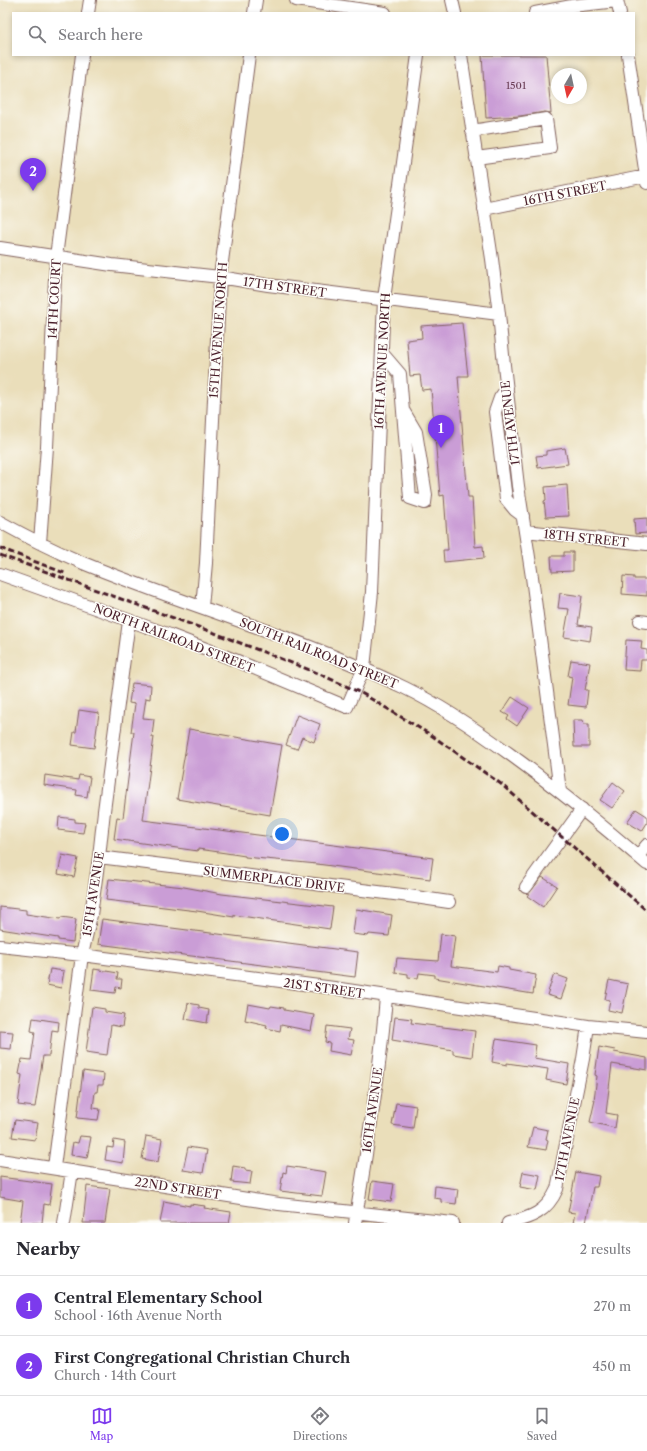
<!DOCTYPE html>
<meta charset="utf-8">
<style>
:root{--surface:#fff;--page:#f2f2f3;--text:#2b2b33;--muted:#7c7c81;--line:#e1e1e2;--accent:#7c3aed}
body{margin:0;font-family:"Libre Caslon Text",serif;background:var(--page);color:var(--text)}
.compass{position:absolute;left:551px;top:68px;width:36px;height:36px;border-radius:50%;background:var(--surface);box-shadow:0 2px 6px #0003;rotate:189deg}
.you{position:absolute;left:282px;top:834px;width:14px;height:14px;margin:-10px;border:3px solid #fff;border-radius:50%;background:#1a73e8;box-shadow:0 0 0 6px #1a73e833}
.badge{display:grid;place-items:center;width:26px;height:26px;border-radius:50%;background:var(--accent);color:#fff;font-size:13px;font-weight:700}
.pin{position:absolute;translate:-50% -33px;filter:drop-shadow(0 1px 2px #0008)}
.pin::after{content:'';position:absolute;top:21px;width:14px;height:12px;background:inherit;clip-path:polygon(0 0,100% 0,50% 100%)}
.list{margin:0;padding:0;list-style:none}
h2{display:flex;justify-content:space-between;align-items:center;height:52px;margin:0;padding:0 16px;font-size:17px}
h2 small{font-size:13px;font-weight:400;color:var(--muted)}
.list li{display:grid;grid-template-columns:26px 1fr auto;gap:12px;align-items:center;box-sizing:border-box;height:60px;padding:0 16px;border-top:1px solid var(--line)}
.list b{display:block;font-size:15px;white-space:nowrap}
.list p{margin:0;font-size:13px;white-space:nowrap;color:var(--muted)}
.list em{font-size:13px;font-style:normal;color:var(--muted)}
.icon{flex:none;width:22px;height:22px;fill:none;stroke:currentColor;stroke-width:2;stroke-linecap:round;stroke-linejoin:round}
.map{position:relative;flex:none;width:647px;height:1223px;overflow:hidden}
.search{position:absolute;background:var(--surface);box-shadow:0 2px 6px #0003;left:12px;right:12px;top:12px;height:44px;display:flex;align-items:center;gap:10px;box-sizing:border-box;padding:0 14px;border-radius:0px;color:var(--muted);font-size:15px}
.sheet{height:172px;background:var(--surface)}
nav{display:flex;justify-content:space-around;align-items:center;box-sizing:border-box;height:56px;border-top:1px solid var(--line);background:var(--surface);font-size:11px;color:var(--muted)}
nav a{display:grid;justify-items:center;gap:2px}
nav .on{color:var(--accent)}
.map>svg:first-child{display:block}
.building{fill:#ca9dd6}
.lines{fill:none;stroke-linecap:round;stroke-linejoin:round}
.minor-casing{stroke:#82625d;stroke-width:14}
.minor{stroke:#fff;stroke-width:12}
.rail{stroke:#4a1f2b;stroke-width:3;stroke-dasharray:6 3;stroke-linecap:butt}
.labels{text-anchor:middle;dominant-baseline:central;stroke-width:3;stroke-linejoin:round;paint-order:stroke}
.number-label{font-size:10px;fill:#6a3e56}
.street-label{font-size:12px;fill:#4a1f2b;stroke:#fdfcf7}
</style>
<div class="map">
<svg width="647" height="1223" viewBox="0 0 647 1223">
<rect width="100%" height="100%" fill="#fdfcf7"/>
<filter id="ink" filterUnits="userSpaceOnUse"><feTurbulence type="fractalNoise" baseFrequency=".025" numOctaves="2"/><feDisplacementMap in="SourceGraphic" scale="8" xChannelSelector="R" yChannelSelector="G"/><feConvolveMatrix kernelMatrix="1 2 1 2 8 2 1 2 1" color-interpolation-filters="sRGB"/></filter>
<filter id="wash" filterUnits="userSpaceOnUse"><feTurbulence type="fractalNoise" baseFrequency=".012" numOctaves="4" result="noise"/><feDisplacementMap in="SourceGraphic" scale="16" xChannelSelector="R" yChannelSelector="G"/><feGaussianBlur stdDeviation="0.9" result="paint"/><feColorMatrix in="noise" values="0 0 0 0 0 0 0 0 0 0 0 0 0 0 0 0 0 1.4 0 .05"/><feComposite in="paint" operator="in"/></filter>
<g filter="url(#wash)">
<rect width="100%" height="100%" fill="#eadeba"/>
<g id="blocks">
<path class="building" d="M482 55H546L551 113 545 112 520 116 486 118Z
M462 323 468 376H458L468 497H472L475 547 483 546 484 558 444 562 443 550H448L444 495 440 496 431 389 422 390 420 375 410 376 407 340 422 338 421 326Z
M565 448 568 464 538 468 536 456 546 455V451Z
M567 485 569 516 546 517 544 501 546 500 545 487Z
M647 518V533L635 534 634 519Z
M564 552H573V571L552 572 551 556H564Z
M623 576 634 577V579H647V596L622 594Z
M560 593 582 596 578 625 592 627 590 641 564 637 569 609 558 608Z
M626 640 642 641 641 649 647 650V660H641L640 671 624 670Z
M571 660 590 663 585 690H588L586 707 568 705 572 677 568 676Z
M132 683 151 685 150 699 146 698 143 718 154 719 152 737H154L143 820 433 858 430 879 317 864 245 857V856L226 853 198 849V851L114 839 117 817 123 818 134 732H131L135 704 129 703Z
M512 697 529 708 517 726 507 719 509 716 502 712Z
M79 710 99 713 94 748 72 745 74 732H76Z
M297 715 320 724 314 742 302 737 297 749 286 745Z
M573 720H583L584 724H589V747H574Z
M189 729 282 745 270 815 177 799Z
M45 775 78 780 79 775 90 777 87 797 76 795 77 790 44 785Z
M613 782 625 791 612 808 600 800Z
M636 809 647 816V823L642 831 627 822Z
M59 817 75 819V822L85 823 83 833 58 830Z
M62 855 78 858 74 877 58 874Z
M542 877 557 886 543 907 527 896Z
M109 879 184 887 222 894 333 907 330 929 234 915V917L197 911 106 900Z
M0 907 26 910V914L60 919 61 917 76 919 73 942 58 940V938L0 929Z
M356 909 392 915 389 936 369 934 368 936 353 934Z
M102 919 358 952 355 977 98 944Z
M441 934 455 936 451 966 497 972 498 966 509 968V970L536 975 533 994 435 978V975L419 973 418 978 408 977V974L395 972 397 958 438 961Z
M50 969 64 971 61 988 47 985Z
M94 969 118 973 117 979H122L121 988 116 987 115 993 91 990Z
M554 974 568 979 561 999 547 995Z
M609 980 628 984 622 1013 608 1010 610 1000 605 999Z
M188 1003 199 1005V1008L209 1010 207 1023 185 1019Z
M248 1004 270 1008 271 1006 284 1008V1010L314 1015 311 1031 281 1025 280 1031 266 1028 267 1025 245 1020Z
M92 1007 105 1009V1012L124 1015 122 1027 111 1025 107 1055 86 1052Z
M395 1017 412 1019 411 1023 475 1031 472 1057 453 1054V1050L392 1040Z
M33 1018 59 1022 58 1031 52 1030 49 1056H43L35 1107 18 1105 22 1075 19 1074 22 1059 31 1060 35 1032 31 1031Z
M327 1026 350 1029 348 1039 354 1040 351 1055 329 1051 330 1043 325 1042Z
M0 1031 13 1032 11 1049 0 1048Z
M496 1039 536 1045 534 1058 569 1064 566 1084 546 1080 548 1069 507 1063V1065L492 1062Z
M599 1047 615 1050 614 1052 647 1058V1070L612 1064 606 1113 617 1115 615 1128 590 1122 595 1100H594L597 1076 595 1075Z
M83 1071 104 1074 103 1085H98L97 1092H95L93 1108 100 1109 98 1120 77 1118Z
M396 1103 416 1106 413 1128 392 1125Z
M15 1120 38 1123 35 1140 12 1137Z
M533 1127 548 1130 546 1139 548 1140 546 1150 528 1147Z
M80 1136 91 1137 87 1158 71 1155 73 1142 78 1143Z
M146 1136 162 1139 158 1162 142 1159Z
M114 1140 125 1142 123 1163 105 1160 107 1147 113 1148Z
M188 1147 207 1150 203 1173 183 1170Z
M233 1166 245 1168V1170L252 1171 250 1184 231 1182Z
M287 1166 326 1172 322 1196 280 1191 283 1172 286 1173Z
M523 1172 540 1175 537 1190 520 1187Z
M576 1172 599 1176 597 1187H593L586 1223H573L575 1213 568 1212Z
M0 1177 52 1184 49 1205 44 1204 42 1223H20L23 1201 0 1197Z
M372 1181 394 1184 391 1202 369 1199Z
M87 1186 110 1189 105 1223H83Z
M435 1186 458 1189 456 1204 441 1202V1199L434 1198Z
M164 1201 190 1206V1204L205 1206 204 1208 231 1212 229 1223H160Z"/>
</g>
</g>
<g filter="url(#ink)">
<use href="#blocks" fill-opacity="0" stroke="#82625d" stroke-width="1"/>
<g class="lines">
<defs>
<path id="minor" d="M296 0 385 13
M452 0 455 13
M617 0 620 13
M88 13 90 0
M254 13 256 0
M535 13 572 6 617 1
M461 55 492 259 499 314 504 365 518 486 532 577 560 791
M628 55 647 183
M472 131 546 119 550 148 476 158
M484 209 646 176
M0 248 112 265 220 277 268 285 499 314
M382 353 400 374 410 498 425 503 426 495 416 432 403 410
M507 388 500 398 495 412 506 499 515 510 523 516
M0 522C27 537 55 551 83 563 190 607 301 637 405 688 442 706 477 730 511 755 558 789 603 826 647 864
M525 531 647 544
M40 543 47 447 56 257 82 55
M0 574 170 635 235 660 347 707 364 668 372 592 384 299 418 55
M202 607 206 563 220 277 249 55
M640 621 647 622
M638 856 647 845
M99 857 402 895 449 902
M526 887 582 809
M0 946 82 955 334 988 588 1026 647 1032
M0 1160 279 1204 453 1223
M54 1167 82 955 91 915 99 857 104 811 129 621
M64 1223 72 1171
M355 1223C367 1148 380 1073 386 997
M508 1223C531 1218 547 1212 557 1189L583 1059 588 1026"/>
</defs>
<use href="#minor" class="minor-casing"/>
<use href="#minor" class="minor"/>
<path class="rail" d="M0 548 67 574
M0 555 212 632 315 672 363 694 431 735 501 784 647 911"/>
</g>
</g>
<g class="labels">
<g class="number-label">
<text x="516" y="85">1501</text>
</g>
<g class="street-label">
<text transform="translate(565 193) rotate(-11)">16TH STREET</text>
<text transform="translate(285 287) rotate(8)">17TH STREET</text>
<text transform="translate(54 299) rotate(-87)">14TH COURT</text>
<text transform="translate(218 330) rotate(-86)">15TH AVENUE NORTH</text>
<text transform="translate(382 361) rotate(-87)">16TH AVENUE NORTH</text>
<text transform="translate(510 423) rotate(-97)">17TH AVENUE</text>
<text transform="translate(586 538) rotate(6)">18TH STREET</text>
<text transform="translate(174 638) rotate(21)">NORTH RAILROAD STREET</text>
<text transform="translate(319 653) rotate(22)">SOUTH RAILROAD STREET</text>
<text transform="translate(274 879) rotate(7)">SUMMERPLACE DRIVE</text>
<text transform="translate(93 894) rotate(-81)">15TH AVENUE</text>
<text transform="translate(324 988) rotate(8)">21ST STREET</text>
<text transform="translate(372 1110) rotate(-82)">16TH AVENUE</text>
<text transform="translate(567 1139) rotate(-79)">17TH AVENUE</text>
<text transform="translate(178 1188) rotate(9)">22ND STREET</text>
</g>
</g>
</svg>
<svg class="compass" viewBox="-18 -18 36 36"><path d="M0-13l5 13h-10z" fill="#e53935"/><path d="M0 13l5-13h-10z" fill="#7c7c81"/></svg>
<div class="you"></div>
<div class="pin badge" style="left:441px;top:448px">1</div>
<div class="pin badge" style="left:33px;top:191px">2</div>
<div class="search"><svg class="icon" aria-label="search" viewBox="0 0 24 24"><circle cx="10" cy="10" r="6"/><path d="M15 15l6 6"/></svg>Search here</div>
</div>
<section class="sheet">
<h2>Nearby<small>2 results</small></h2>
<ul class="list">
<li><span class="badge">1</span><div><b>Central Elementary School</b><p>School · 16th Avenue North</p></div><em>270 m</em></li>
<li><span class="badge">2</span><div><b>First Congregational Christian Church</b><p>Church · 14th Court</p></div><em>450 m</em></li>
</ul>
</section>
<nav>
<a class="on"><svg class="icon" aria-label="map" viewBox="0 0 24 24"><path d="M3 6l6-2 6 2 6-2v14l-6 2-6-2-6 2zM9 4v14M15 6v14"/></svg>Map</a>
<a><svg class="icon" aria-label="directions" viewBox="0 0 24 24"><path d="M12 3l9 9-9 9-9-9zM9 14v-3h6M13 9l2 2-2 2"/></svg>Directions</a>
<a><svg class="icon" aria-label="saved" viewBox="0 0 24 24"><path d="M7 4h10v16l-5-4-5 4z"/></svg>Saved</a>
</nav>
